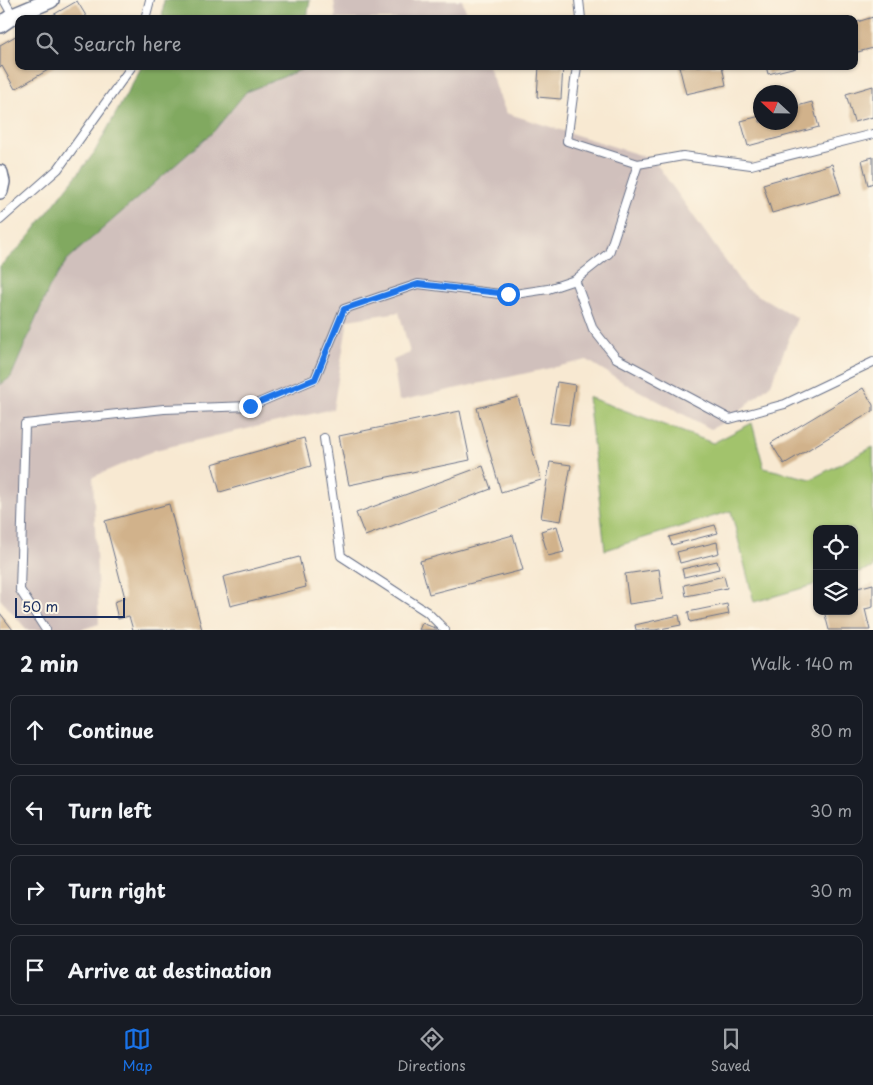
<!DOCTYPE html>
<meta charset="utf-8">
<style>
:root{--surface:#171b24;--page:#242831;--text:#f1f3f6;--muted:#9ea1a6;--line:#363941;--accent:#1a73e8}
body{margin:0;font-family:"Playpen Sans",sans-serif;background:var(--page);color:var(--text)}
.controls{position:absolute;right:15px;bottom:15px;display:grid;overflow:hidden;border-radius:10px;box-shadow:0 1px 4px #0004}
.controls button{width:45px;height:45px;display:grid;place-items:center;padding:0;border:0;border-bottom:1px solid var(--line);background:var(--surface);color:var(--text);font:25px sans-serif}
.compass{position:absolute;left:753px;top:85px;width:45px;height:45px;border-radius:50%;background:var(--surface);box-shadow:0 1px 4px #0004;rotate:292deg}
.scale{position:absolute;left:15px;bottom:12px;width:110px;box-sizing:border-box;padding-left:5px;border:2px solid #1b2f5e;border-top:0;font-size:14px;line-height:18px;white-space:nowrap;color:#1b2f5e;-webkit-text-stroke:4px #fcf5e5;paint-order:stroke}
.stop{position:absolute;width:15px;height:15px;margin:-11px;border:4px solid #1a73e8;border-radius:50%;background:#fff}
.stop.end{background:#1a73e8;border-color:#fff;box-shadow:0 1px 5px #0008}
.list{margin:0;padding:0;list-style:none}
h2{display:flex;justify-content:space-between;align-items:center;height:65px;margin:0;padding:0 20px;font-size:21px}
h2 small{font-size:16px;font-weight:400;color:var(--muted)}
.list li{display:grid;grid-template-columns:32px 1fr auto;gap:15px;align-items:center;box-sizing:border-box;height:70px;margin:0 10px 10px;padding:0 10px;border:1px solid var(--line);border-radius:10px}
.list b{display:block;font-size:19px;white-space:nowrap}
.list em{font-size:16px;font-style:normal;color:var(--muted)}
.icon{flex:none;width:28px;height:28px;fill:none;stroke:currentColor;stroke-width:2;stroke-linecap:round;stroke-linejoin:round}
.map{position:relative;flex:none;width:873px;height:630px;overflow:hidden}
.search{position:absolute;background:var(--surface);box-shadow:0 1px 4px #0004;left:15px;right:15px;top:15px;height:55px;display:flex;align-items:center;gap:12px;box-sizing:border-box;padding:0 18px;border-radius:10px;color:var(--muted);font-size:19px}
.sheet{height:385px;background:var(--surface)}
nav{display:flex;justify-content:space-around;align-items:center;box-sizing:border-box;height:70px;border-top:1px solid var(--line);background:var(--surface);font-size:14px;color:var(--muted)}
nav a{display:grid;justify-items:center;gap:2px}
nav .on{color:var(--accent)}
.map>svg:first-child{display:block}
.industrial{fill:#d0c0bc}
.green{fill:#a2c36c;stroke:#5e7965}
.forest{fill:#81a960;stroke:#4e6c5f}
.building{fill:#d1b28b}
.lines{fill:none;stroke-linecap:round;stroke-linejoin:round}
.service-casing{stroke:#687087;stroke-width:10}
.minor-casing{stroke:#687087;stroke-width:18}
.service{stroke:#fff;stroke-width:8}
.minor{stroke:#fff;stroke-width:15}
.route{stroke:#1a73e8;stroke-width:6}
</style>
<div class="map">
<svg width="873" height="630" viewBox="0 0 873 630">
<rect width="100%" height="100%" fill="#fcf5e5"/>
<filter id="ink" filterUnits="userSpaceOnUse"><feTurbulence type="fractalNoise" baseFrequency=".02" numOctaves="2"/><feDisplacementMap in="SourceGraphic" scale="10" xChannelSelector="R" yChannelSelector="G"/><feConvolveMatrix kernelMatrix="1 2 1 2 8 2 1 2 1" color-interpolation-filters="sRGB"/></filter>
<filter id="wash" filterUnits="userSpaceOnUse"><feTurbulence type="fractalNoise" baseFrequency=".0096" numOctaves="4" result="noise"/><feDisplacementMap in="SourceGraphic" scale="20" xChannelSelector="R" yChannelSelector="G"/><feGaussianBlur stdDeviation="1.12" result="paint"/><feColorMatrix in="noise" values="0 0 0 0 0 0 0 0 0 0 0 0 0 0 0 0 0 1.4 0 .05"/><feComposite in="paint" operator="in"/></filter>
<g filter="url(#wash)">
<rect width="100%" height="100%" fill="#f8e9d2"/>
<path class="industrial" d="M334 0H462L469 19H336Z
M310 66H488L506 113 653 159 744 287 797 318 771 384 730 419 711 429 626 384 587 360 399 401 393 360 410 353 399 312 348 320 333 409 155 450 93 477 99 624 80 630H27L0 599V385L11 377 49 288 67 260 214 131 246 92Z"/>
<path class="green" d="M588 397 713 443 752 423 764 468 811 479 873 447V568L854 573V529H817V584L754 602 731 511 605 550Z"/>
<path class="forest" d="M164 0H310L307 19H162Z
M142 66H310L246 92 214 131 67 260 49 288 11 377 0 385V266L23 244 94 153Z"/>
<g id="blocks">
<path class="building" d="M77 1 88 19H46Z
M873 17V48L854 53V23Z
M19 34V66H55L15 89 2 66 0 68V45Z
M539 66H563L561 99 537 97Z
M679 66H722L726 85 686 94Z
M766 66H796V67L768 74Z
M873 86V117L854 122 846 94Z
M812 102 819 127 748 146 741 121 760 116V122H790V108Z
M873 157V183L868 185 862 160Z
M832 164 841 193 772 213 763 184Z
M557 382 575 385 569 425 550 423Z
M863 388 873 405V411L784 464 771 443Z
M518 397 541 480 501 492 477 408Z
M460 411 470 460 349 485 339 436Z
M304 438 311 466 220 492 212 464Z
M550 462 571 465 561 521 541 518Z
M483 466 491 489 365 536 356 513Z
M169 504 202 630H133L129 616 118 619 114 602 125 598 105 521Z
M715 525 718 533 672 545 669 537Z
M557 526 564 552 548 556 541 531Z
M513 535 523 570 429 594 420 561Z
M717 542 719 553 680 563 677 552Z
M299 557 306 587 230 606 223 577Z
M717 561 719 569 684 577 682 569Z
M659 569 663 599 629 604 625 574Z
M724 576 727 588 686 596 684 585Z
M873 584V607L865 609 870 630H829L824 611H854V589Z
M727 604 729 614 690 622 688 612Z
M0 613 13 630H0Z
M679 615 681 625 655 630H636L635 625Z
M422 623 440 630H419Z"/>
</g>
</g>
<g filter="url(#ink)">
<use href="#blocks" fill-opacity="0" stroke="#687087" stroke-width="1"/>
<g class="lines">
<defs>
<path id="service" d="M4 0 13 16
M579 0 581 19
M145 19 150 0
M577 66 567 141 638 164 683 156 751 165 873 134
M0 220 58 169 132 66
M575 280 593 329 616 358 730 419 785 404 873 362
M324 438 341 556 427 612 445 630
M46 630 20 590 25 424 164 409 251 406 315 379 344 309 418 284 508 295 548 289 575 280 609 253 638 164"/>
<path id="minor" d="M0 25 13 16 51 0
M0 173 2 182 0 191"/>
</defs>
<use href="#service" class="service-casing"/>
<use href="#minor" class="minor-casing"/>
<use href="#service" class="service"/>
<use href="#minor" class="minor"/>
</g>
</g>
<g class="lines" filter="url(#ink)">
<path class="route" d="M250 406 315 379 344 309 418 284 508 294"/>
</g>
</svg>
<div class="controls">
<button><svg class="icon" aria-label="locate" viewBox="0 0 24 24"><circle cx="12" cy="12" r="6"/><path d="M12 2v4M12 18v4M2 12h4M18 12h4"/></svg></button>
<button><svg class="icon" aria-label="layers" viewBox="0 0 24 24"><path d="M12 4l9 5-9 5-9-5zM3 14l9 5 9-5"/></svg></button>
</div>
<svg class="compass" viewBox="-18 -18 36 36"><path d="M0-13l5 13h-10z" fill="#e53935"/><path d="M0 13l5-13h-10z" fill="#9ea1a6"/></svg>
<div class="scale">50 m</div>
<div class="stop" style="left:508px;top:294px"></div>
<div class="stop end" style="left:250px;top:406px"></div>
<div class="search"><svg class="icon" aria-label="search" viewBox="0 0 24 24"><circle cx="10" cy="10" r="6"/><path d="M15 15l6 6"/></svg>Search here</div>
</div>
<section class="sheet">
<h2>2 min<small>Walk · 140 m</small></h2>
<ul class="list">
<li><svg class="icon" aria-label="ahead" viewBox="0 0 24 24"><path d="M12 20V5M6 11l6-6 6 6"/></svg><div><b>Continue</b></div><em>80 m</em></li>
<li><svg class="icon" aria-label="left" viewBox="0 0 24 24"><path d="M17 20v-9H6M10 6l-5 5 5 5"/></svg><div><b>Turn left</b></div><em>30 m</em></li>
<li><svg class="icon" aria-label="right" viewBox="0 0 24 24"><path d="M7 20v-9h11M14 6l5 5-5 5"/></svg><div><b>Turn right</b></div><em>30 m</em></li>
<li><svg class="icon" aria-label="arrive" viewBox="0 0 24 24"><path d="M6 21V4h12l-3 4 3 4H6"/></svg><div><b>Arrive at destination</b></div></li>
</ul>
</section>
<nav>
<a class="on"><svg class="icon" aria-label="map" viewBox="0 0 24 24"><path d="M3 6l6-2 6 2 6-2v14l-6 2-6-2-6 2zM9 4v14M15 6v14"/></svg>Map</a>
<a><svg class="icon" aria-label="directions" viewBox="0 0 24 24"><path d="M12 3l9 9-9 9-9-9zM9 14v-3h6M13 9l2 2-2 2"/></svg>Directions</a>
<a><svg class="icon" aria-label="saved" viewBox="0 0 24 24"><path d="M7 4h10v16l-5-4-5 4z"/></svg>Saved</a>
</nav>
